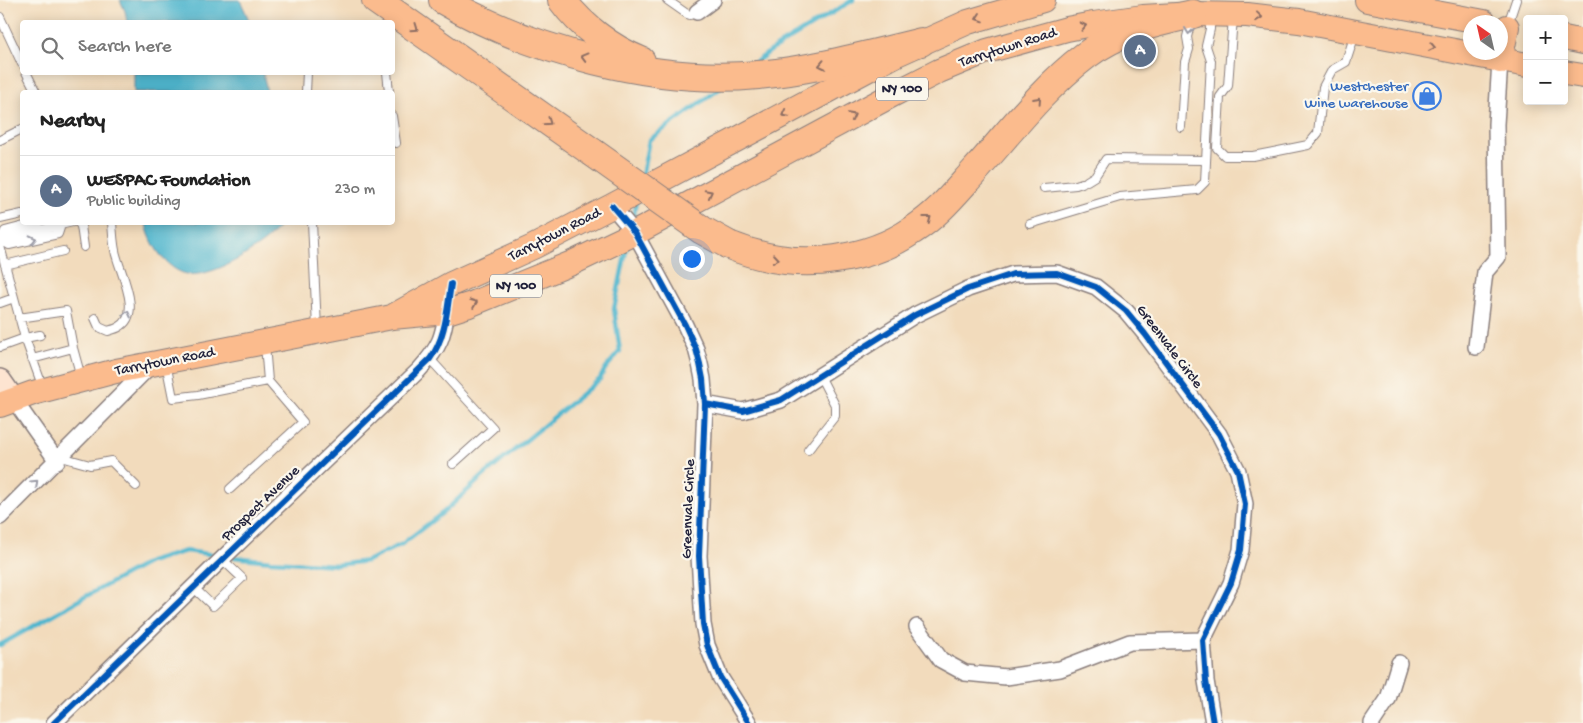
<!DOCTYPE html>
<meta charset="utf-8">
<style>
:root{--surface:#fff;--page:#f2f2f2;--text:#222;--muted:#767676;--line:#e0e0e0;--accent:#d1495b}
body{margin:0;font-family:"Gochi Hand",sans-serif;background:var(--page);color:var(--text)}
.controls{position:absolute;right:15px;top:15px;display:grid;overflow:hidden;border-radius:5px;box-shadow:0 2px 12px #0003}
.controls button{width:45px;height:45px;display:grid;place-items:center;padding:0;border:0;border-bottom:1px solid var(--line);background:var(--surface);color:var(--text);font:25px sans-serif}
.compass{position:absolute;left:1463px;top:15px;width:45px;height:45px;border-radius:50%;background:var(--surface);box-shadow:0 2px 12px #0003;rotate:326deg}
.you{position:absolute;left:691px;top:258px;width:18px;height:18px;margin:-12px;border:4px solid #fff;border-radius:50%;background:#1a73e8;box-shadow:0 0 0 8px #1a73e833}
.badge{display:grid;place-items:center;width:32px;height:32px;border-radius:50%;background:var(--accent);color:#fff;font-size:16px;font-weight:700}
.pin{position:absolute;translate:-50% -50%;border:2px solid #fff;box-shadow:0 1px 5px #0006}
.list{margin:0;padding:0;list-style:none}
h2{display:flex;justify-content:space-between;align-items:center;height:65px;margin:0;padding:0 20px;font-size:21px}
h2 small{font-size:16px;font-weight:400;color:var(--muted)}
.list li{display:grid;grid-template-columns:32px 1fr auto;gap:15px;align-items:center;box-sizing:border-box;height:70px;padding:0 20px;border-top:1px solid var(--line)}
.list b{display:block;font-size:19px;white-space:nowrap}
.list p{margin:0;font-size:16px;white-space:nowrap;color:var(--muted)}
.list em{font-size:16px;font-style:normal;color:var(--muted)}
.icon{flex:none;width:28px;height:28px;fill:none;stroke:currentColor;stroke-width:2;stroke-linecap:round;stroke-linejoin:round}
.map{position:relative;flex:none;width:1583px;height:723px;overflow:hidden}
.search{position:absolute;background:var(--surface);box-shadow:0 2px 12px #0003;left:20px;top:20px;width:375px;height:55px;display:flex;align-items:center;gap:12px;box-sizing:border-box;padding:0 18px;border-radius:5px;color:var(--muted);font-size:19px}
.panel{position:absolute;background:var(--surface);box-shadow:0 2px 12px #0003;left:20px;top:90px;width:375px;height:135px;border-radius:5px}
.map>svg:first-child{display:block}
.water{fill:#50b6ce;stroke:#396c84}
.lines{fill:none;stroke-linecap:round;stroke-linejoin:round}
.stream{stroke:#50b6ce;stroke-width:4.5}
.service-casing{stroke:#8a7e7c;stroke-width:10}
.minor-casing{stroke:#8a7e7c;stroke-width:18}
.secondary-casing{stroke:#8a7e7c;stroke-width:24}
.primary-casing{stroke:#8a7e7c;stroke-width:26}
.motorway-casing{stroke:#8a7e7c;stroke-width:30}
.service{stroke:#fff;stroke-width:8}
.minor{stroke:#fff;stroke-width:15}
.secondary{stroke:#fde4d1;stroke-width:21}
.primary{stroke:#fbbb8d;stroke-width:24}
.motorway{stroke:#fbbb8d;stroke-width:28}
.motorway-bridge-casing{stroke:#8a7e7c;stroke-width:30;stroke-linecap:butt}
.motorway-bridge{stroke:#fbbb8d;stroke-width:28}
.cycleway-casing{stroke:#fbf7ec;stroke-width:9}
.cycleway{stroke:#0057b8;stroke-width:6}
.oneway{stroke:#8e6e64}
.oneway2{stroke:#9c9ca7}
.labels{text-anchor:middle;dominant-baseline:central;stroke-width:4.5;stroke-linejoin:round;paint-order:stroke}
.shield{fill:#fbf7ec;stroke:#636270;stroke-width:1}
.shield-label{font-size:14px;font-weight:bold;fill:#22223b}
.street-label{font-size:15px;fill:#22223b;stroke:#fbf7ec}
.shop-label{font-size:15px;fill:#366cbe;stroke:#fbf7ec;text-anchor:end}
</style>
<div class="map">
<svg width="1583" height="723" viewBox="0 0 1583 723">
<rect width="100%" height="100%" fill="#fbf7ec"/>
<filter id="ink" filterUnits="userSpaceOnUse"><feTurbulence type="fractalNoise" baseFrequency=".02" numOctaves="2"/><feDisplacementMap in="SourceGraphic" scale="10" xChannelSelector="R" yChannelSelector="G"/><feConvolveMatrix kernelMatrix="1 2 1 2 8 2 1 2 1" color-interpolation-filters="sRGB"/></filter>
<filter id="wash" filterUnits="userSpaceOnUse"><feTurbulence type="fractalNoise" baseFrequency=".0096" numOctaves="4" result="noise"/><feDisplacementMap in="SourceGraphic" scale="20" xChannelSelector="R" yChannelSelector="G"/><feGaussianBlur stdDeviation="1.12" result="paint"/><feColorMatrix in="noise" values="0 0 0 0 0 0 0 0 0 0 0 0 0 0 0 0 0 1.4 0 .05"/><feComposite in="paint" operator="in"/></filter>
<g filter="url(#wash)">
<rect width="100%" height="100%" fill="#f2dbbc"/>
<path class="water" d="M120 0H240L250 22H127L125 11Z
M134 73H263L267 92H134Z
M146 223V222L281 223C274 236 260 245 248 253 233 263 205 277 187 274 166 270 149 242 146 223Z"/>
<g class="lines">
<path class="stream" d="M753 64 773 49 853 0
M642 176 649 140 722 87
M634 215 636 202
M234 557 271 561 337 565 367 561 402 544 445 511 482 477 600 379 605 369 620 351 614 309 627 246
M0 645 81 599 149 562 186 551 216 555"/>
</g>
</g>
<g filter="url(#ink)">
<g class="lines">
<defs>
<path id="service" d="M667 0 687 14 690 15 697 12
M0 17 22 64
M1233 17 1228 86 1220 97 1217 148 1225 156H1253L1308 145 1318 133 1323 87 1332 70 1346 62 1355 34
M1508 24 1516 0
M26 72 36 92
M387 72 389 92
M306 92 307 72
M392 116 396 143
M1181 127 1185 62 1189 49 1187 37 1191 21
M0 140 22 129
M1087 181 1095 176 1106 159 1206 160
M1044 188 1076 185 1082 183
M0 219 22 214
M78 222 81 226 84 247
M312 222 317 328
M1030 224 1120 197 1197 190 1205 182 1211 61 1206 46 1210 29V16
M0 239 73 222
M1 239 9 245 58 234 61 225
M1 239 5 231 39 222
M0 246 25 338 0 347
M5 265 63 251
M0 303 14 298
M19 318 66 311 73 348 81 377
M95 318 99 327 108 331C111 330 116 329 119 327 142 315 122 276 117 258 113 247 113 234 112 222
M40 335 25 338 43 388
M32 359 73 348
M430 359 493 428 453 464
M166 363 173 398 198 395 268 381 265 345
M808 450 835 416V405L820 376
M61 457 90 465 111 461 136 486
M230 489 303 422 268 381
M193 587 213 606 242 578 222 559"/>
<path id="minor" d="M697 12 713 0
M612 206 635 233 685 325 696 349 700 364 703 379 705 404 699 556 703 624 707 645 720 677 749 723
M1476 347 1485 272 1498 257 1496 124 1500 61
M14 400 57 461
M705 404 743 411 781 400 915 315 968 289 1013 274 1057 273 1096 287 1126 311 1145 334 1219 434 1238 471 1245 504 1241 550 1231 583 1203 640 1206 681 1213 723
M0 517 152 364
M917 627 941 660 965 673 1006 677 1060 669 1130 642 1203 640
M54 723 222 559 419 370C441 346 443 337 448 305
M1372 723 1388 699 1399 663"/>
<path id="secondary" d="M0 380 14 400"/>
<path id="primary" d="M1367 0 1484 22
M1564 38 1583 42
M1500 61 1507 27
M1564 73 1583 76
M395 315 451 284 533 247 612 206 897 54 968 22 1043 0
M0 405 33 393 116 371 392 317 447 312 469 305 572 263 635 233 892 95 939 71 987 51 1067 29 1093 24 1143 17 1193 14 1247 15 1299 21 1527 65"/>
<path id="motorway" d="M376 0 592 152
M443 0C530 51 657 85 758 75 813 70 867 55 921 42
M562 0C581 26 611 49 641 61
M729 245C763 259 799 265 836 259 863 255 890 246 913 230 937 215 954 194 973 173 1008 134 1044 87 1085 56 1118 31 1154 23 1193 14"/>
</defs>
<use href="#service" class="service-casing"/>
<use href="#minor" class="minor-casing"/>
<use href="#secondary" class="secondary-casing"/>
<use href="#primary" class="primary-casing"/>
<use href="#motorway" class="motorway-casing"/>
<use href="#service" class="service"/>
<use href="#minor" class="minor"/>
<use href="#secondary" class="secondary"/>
<use href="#primary" class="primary"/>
<use href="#motorway" class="motorway"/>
<defs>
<path id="motorway-bridge" d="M592 152 702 230 729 245"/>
</defs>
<use href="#motorway-bridge" class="motorway-bridge-casing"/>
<use href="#motorway-bridge" class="motorway-bridge"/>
<defs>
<path id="cycleway" d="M612 206 635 233 685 325 696 349 700 364 703 379 705 404 699 556 703 624 707 645 720 677 749 723
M705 404 743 411 781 400 915 315 968 289 1013 274 1057 273 1096 287 1126 311 1145 334 1219 434 1238 471 1245 504 1241 550 1231 583 1203 640 1206 681 1213 723
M54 723 430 359C446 337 447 310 451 284"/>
</defs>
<use href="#cycleway" class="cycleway-casing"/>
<use href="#cycleway" class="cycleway"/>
</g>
<defs><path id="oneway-chevron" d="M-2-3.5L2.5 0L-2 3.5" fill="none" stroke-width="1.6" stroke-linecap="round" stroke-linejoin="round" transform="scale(1.25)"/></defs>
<g class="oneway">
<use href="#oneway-chevron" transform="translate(1259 17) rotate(6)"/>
<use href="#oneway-chevron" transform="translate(979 18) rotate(161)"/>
<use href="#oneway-chevron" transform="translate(1083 26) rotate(-12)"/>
<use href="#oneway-chevron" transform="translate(415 28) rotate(35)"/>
<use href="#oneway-chevron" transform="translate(1432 47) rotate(11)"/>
<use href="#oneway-chevron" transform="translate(584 57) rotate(-165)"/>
<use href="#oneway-chevron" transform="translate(822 65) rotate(168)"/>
<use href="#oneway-chevron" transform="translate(1038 100) rotate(-48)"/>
<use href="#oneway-chevron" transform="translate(785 114) rotate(152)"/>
<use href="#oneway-chevron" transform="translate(852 116) rotate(-28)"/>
<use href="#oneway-chevron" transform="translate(548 122) rotate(35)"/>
<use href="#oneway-chevron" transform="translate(709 193) rotate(-28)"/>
<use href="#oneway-chevron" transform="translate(928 219) rotate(-38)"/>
<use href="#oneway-chevron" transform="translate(776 259) rotate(8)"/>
<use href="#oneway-chevron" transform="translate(474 303) rotate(-21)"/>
</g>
<g class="oneway2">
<use href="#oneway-chevron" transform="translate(1189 31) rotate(97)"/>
<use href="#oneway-chevron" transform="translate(33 239) rotate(-13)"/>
<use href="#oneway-chevron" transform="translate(127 314) rotate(-77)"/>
<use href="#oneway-chevron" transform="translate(35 483) rotate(-44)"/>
</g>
</g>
<defs>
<symbol id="shop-ring" viewBox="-11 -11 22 22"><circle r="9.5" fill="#fbf7ec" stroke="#3f7fe0" stroke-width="1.5"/><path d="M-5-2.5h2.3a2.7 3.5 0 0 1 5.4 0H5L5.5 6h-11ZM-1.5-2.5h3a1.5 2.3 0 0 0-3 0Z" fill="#3f7fe0"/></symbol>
</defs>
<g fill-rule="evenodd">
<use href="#shop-ring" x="1411" y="80" width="32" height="32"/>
</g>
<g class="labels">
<g class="shield">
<rect x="876" y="77.5" width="52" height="23" rx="4"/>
<rect x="490" y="274.5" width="52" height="23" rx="4"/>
</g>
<g class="shield-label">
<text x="902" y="89">NY 100</text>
<text x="516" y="286">NY 100</text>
</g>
<g class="street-label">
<text transform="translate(1008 48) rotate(-18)">Tarrytown Road</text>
<text transform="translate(555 235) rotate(-27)">Tarrytown Road</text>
<text transform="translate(1169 347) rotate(53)">Greenvale Circle</text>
<text transform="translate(165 362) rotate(-11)">Tarrytown Road</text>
<text transform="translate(261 504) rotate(-44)">Prospect Avenue</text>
<text transform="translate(689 509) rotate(-88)">Greenvale Circle</text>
</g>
<g class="shop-label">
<text x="1408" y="87">Westchester<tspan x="1408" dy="17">Wine warehouse</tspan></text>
</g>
</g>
</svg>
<div class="controls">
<button>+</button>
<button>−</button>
</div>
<svg class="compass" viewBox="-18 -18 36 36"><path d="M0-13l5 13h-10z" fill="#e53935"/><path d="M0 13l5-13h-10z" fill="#767676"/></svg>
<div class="you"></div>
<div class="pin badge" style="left:1140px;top:51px;background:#5c6f8a">A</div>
<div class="search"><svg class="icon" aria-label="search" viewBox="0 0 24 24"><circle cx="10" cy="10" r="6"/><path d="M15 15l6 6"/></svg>Search here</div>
<section class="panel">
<h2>Nearby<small></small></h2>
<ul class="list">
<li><span class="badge" style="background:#5c6f8a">A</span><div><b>WESPAC Foundation</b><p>Public building</p></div><em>230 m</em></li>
</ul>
</section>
</div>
